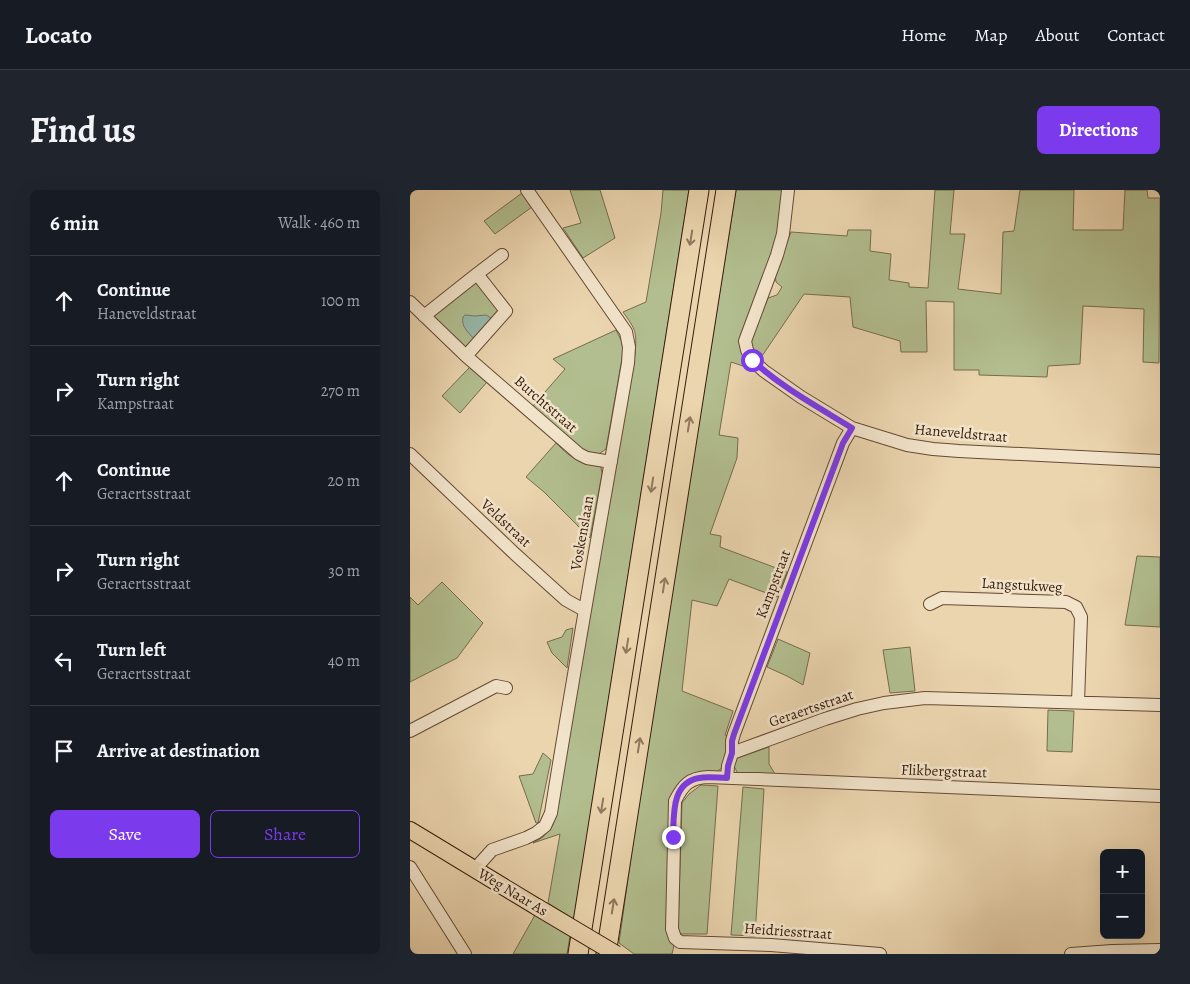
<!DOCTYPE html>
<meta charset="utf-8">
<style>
:root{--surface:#171b24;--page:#20242c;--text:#f1f3f6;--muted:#9ea1a6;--line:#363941;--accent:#7c3aed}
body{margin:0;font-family:Alegreya,serif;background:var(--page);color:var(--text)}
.controls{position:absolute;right:15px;bottom:15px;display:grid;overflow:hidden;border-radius:8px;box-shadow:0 5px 20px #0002}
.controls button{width:45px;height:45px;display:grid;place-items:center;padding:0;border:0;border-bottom:1px solid var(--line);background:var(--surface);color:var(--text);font:25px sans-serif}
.stop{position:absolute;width:15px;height:15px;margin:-11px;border:4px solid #7c3aed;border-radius:50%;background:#fff}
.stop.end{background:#7c3aed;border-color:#fff;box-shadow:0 1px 5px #0008}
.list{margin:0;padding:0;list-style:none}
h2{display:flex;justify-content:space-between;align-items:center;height:65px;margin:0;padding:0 20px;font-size:21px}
h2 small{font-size:16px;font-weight:400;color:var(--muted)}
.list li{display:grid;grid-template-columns:32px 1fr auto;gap:15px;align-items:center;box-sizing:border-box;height:90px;padding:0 20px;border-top:1px solid var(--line)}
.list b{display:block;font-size:19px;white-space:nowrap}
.list p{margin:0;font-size:16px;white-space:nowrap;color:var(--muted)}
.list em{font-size:16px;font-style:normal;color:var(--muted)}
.actions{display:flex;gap:10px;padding:15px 20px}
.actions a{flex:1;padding:11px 0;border:1px solid var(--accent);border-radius:8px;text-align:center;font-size:18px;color:var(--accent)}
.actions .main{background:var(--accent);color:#fff}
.icon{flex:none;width:28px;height:28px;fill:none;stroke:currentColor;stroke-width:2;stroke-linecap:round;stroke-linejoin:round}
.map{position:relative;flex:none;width:750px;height:764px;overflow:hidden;border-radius:8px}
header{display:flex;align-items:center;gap:30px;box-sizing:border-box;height:70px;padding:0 25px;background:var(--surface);border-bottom:1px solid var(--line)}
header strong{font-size:24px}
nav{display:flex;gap:28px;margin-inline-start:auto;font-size:18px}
.intro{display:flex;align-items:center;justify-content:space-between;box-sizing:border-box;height:120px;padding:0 30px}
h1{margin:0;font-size:35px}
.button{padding:12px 22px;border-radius:8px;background:var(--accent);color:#fff;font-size:18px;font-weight:700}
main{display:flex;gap:30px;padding:0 30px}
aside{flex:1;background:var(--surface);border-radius:8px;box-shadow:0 5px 20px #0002}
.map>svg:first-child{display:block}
.green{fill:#b2be8f;stroke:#766c4d}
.water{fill:#98b9aa;stroke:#727a6a}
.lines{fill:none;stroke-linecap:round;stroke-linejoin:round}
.minor-casing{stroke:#664a34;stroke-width:14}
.major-casing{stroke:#391b0b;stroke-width:18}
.highway-casing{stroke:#391b0b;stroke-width:21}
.minor{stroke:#f2e4cb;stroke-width:12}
.major{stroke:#ebd5af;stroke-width:16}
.highway{stroke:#ebd5af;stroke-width:19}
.major-bridge-casing{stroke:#391b0b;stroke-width:18;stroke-linecap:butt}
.major-bridge{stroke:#ebd5af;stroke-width:16}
.oneway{stroke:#92785d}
.route{stroke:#7c3aed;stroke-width:6}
.labels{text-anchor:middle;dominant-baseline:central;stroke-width:5;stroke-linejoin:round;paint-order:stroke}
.street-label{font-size:15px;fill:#391b0b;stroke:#f2e4cb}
</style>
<header>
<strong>Locato</strong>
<nav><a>Home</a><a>Map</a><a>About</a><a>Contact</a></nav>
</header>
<div class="intro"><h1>Find us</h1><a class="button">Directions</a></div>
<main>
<aside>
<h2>6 min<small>Walk · 460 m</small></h2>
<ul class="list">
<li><svg class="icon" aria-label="ahead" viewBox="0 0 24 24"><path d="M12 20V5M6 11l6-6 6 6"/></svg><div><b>Continue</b><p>Haneveldstraat</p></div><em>100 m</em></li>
<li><svg class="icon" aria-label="right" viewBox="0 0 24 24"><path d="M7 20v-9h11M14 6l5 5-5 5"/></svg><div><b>Turn right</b><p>Kampstraat</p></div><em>270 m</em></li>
<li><svg class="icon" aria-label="ahead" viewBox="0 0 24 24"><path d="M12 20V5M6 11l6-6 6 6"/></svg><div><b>Continue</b><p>Geraertsstraat</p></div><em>20 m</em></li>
<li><svg class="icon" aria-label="right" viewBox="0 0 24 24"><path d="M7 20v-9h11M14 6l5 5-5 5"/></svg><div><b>Turn right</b><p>Geraertsstraat</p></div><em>30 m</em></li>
<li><svg class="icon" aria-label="left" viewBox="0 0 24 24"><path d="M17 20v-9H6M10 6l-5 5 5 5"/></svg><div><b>Turn left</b><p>Geraertsstraat</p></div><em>40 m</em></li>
<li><svg class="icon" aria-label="arrive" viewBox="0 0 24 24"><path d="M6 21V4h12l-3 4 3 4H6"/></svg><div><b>Arrive at destination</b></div></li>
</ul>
<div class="actions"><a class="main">Save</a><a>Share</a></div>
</aside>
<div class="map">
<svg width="750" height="764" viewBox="0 0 750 764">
<rect width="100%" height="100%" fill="#ebd5af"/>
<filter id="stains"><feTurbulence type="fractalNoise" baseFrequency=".004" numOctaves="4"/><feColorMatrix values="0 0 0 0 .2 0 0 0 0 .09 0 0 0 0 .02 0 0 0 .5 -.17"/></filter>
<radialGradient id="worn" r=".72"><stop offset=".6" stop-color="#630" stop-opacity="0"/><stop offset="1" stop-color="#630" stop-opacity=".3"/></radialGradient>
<path class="green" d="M160 0H190L205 48 173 68 153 38 171 33Z
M253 0H279L164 729 138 713 150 644 123 653 133 647 143 635 225 164C227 142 226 140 213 122L236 112 251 23Z
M326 0H374L370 41 332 147 341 175 339 180 333 176 321 172 309 245 328 248 327 268 300 344 311 346 310 357 377 382 367 407 319 389 307 416 282 410 272 501 323 521 315 545 318 546C317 554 318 563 316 571 311 586 285 589 271 593L264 755 262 764H224L209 753 228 617Z
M525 0H544L540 44H555L548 99 591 104 593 42 604 41 610 0H664L663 40H713L715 0H737L738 8H750L749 173 733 172 734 119 673 116 670 174 638 176 637 187 569 185V180H544V112L516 111 517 162H491L490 151 443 137 440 107 394 104 350 169 342 158 341 149 358 108 367 105 372 97 366 92 365 84 381 42 437 46 438 40H461L460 61 481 64 479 90 499 93V97L518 98Z
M112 3 122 17 85 44 74 31Z
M64 90 90 119 60 158 53 159 23 130V124Z
M206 140 212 152 213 163 196 259 189 264 169 260 122 217 155 179 143 169Z
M60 177 77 192 50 223 32 206Z
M146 253C153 260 161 268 170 271 177 273 184 273 191 277L192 284 180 348 134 302 116 287Z
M727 366 750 367V437L715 435Z
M32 392 73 433 47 468 0 492V407L8 415Z
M163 438 157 478 142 463 137 452 152 447 156 440Z
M368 449 400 463 393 495 377 486 357 477Z
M500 457 505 501 480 503 473 460Z
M638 520 664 521 662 562 637 561Z
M359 557V574L365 584H328L324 576 325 570 328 568Z
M133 563 141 570 128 633H126L109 586 123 584Z
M291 595 308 596 297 744H271L268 740 272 613 279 604Z
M333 597 354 599 345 746 321 745Z
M125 725 160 746 157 764H103Z"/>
<path class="water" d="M55 125 65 126 76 125 83 129 65 150C58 142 51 137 53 127Z"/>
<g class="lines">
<defs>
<path id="minor" d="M378 0 373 44 367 65 335 151 337 160 342 170 354 181 391 207 442 238 497 255 523 259 549 261 750 271
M0 112 56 166 169 264 177 268 201 272
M14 126 67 84
M56 166 96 121 67 84 92 65
M0 264 105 364 156 410 174 420
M520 414 532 408 656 412 666 417 671 427 668 512
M0 541 86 496 96 498
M322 563 415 529 447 519 474 513 515 508 750 515
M317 588 318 576 322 563V551L324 544 433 253 442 238
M0 677 55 764
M65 679 82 660 116 648 126 643 135 636 141 623C165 473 192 323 218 173L219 157 216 142 117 0
M470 764 361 755 270 752 265 748 262 739 265 611C273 595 279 588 298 587L750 606
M661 764 702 761 750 760"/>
<path id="major" d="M0 640 127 717"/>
<path id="highway" d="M168 764 289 0
M196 764 316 0"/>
</defs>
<use href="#minor" class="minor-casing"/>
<use href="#major" class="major-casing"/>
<use href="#highway" class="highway-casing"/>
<use href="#minor" class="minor"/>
<use href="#major" class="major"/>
<use href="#highway" class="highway"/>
<defs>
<path id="major-bridge" d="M127 717 206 764"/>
</defs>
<use href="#major-bridge" class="major-bridge-casing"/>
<use href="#major-bridge" class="major-bridge"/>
</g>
<defs><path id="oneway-shaft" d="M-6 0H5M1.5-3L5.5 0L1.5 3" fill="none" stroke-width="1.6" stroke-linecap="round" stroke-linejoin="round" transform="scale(1.25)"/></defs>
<g class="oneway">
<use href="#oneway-shaft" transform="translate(281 48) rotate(99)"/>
<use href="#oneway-shaft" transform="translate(279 234) rotate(-81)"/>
<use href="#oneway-shaft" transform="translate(242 295) rotate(99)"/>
<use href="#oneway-shaft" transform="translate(254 395) rotate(-81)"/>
<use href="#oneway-shaft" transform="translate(217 456) rotate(99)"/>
<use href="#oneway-shaft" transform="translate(229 555) rotate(-81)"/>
<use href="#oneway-shaft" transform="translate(192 616) rotate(99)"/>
<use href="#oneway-shaft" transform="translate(203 716) rotate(-81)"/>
</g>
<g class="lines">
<path class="route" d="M263 647C264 625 261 593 289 588 298 586 308 588 317 588L318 576 322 563V551L324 544 433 253 442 238C408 217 371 197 342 170"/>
</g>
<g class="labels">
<g class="street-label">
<text transform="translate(136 214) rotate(41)">Burchtstraat</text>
<text transform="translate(551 243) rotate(5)">Haneveldstraat</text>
<text transform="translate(96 333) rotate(43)">Veldstraat</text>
<text transform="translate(172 343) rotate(-80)">Voskenslaan</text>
<text transform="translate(363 394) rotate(-69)">Kampstraat</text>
<text transform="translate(612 395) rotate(3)">Langstukweg</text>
<text transform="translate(401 518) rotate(-19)">Geraertsstraat</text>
<text transform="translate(534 581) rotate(2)">Flikbergstraat</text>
<text transform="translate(103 702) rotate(31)">Weg Naar As</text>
<text transform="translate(378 741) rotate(4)">Heidriesstraat</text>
</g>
</g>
<rect width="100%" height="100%" filter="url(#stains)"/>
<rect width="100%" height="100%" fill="url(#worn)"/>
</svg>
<div class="controls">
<button>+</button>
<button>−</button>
</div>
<div class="stop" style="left:342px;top:170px"></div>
<div class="stop end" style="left:263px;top:647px"></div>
</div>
</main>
